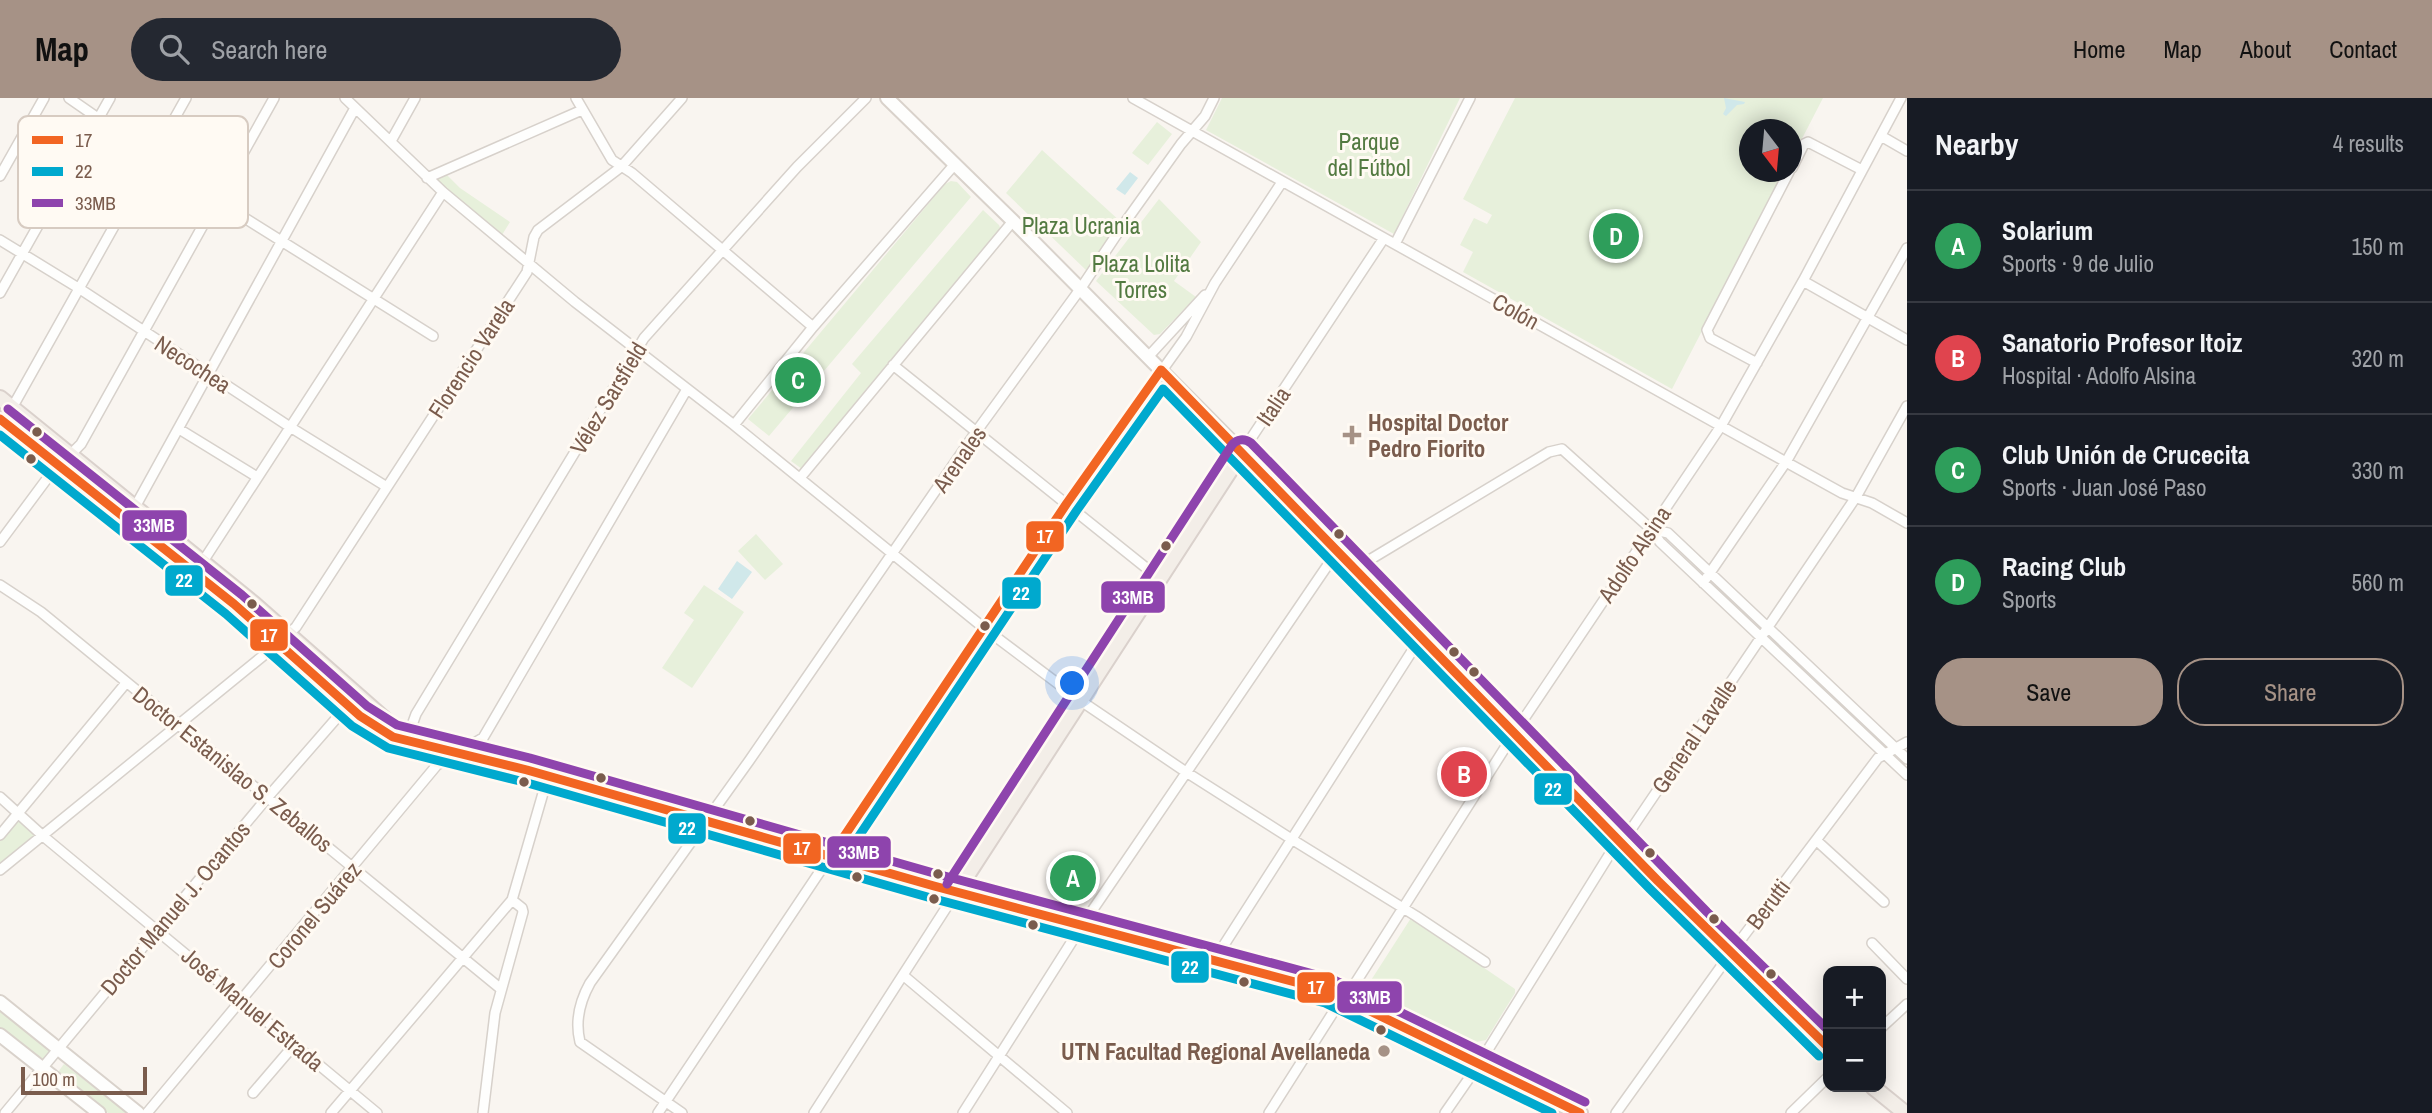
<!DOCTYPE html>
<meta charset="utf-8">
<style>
:root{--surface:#171b24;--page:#242831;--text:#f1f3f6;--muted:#9ea1a6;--line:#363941;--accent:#a69286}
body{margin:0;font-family:"Archivo Narrow",sans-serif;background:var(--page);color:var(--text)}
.controls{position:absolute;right:21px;bottom:21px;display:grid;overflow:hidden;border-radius:14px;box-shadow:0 4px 18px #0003}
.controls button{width:63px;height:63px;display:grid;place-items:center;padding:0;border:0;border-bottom:2px solid var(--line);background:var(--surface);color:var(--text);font:35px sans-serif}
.compass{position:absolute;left:1739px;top:21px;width:63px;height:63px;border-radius:50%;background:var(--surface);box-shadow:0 4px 18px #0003;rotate:164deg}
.scale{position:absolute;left:21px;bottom:18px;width:126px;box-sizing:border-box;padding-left:7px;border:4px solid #7a5c4d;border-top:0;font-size:19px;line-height:24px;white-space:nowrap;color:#7a5c4d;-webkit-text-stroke:5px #fffaf3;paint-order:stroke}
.you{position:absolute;left:1073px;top:586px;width:24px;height:24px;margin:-18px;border:5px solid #fff;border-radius:50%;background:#1a73e8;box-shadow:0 0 0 10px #1a73e833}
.badge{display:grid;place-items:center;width:46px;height:46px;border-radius:50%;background:var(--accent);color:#fff;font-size:23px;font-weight:700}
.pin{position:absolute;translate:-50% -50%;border:4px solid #fff;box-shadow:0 2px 7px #0006}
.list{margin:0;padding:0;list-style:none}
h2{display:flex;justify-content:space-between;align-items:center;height:91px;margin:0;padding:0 28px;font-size:30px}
h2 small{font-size:23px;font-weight:400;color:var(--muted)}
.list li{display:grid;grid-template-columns:46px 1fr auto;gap:21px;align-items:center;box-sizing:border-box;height:112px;padding:0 28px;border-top:2px solid var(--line)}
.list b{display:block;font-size:26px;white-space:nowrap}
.list p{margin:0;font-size:23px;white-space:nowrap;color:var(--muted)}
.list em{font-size:23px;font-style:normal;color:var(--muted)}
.actions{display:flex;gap:14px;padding:21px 28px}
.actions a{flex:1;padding:16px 0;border:2px solid var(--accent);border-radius:28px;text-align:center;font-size:24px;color:var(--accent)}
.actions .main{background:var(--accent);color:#111}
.icon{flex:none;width:38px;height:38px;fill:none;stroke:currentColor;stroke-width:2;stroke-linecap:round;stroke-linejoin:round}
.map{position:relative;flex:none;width:1907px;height:1015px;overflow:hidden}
header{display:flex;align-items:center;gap:42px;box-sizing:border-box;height:98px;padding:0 35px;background:var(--accent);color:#111}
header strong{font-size:33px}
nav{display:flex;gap:38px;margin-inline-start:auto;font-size:24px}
.search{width:490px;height:63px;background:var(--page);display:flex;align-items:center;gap:18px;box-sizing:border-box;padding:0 24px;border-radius:38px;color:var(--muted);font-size:26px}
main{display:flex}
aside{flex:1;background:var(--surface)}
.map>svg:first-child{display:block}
.green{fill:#e7f0db}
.water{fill:#d0e8ea}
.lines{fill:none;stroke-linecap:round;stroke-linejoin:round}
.street-casing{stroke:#d7d1cb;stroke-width:12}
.secondary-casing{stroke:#d9d2cb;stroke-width:16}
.primary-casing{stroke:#dad1cc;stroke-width:18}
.street{stroke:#fefefd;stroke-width:9}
.secondary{stroke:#fefefd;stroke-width:12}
.primary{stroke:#f3eee8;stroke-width:14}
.bus-1-casing{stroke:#fffaf3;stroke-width:14}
.bus-2-casing{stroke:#fffaf3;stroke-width:14}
.bus-3-casing{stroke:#fffaf3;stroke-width:14}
.bus-1{stroke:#f26522;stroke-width:9}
.bus-2{stroke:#00a9ce;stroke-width:9}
.bus-3{stroke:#8e44ad;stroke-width:9}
.bus-dot{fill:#7a5c4d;stroke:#fffaf3;stroke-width:2.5}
.poi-dot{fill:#a69286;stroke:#fffaf3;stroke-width:2.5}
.labels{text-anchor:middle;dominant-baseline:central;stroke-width:6;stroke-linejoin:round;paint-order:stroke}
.park-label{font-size:23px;fill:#537a41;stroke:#fffaf3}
.street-label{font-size:23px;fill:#7a5c4d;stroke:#fffaf3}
.poi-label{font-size:23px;font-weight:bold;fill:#7a5c4d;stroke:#fffaf3;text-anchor:start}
.key{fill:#fffaf3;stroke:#d7cbc1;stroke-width:2}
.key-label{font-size:19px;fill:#7a5c4d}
.line-badge{stroke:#fffaf3;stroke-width:2.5}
.badge-label{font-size:19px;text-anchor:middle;font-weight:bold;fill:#fff}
</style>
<header>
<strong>Map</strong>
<div class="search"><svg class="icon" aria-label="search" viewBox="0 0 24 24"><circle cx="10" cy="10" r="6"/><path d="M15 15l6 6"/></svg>Search here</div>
<nav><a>Home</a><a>Map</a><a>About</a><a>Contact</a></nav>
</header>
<main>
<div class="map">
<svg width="1907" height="1015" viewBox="0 0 1907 1015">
<rect width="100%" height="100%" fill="#f9f5f0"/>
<path class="green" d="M1222 0H1460L1394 136 1206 32Z
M1515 0H1823L1792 60V32H1750V74H1784L1672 291 1463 174 1473 154 1460 147 1474 120 1487 126 1492 117 1463 101Z
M1157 24 1172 36 1148 67 1132 55Z
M1042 52 1121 124 1087 173 1006 95Z
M445 75 460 90 510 124 502 137 437 84V79Z
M951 83 957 84 971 99 769 338 748 321 945 86Z
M1159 101 1201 144 1174 183 1196 199 1160 236 1154 237 1096 183Z
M983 112 999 127 1001 132 802 371 791 363 861 275 852 266Z
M756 436 783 466 765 482 738 453Z
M704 487 744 514 692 590 662 570 694 522 684 515Z
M18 715 43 738 0 772V737Z
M1411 820 1515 891V895L1486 942 1467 946 1370 895 1366 890Z
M0 904 57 950 41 969 0 937Z
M64 966 127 1015H108L58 974Z"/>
<path class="water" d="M1724 0 1745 4 1744 6 1737 7 1726 18 1723 16 1726 10Z
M1130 74 1138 80 1125 97 1116 91Z
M737 463 752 474 732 501 718 491Z"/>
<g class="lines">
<defs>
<path id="street" d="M69 0 216 102 433 238
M345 0 443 94 575 204 734 327 984 530 1081 603 1186 674 1293 742 1416 818 1485 864
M576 0 612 62 632 75 813 229
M1133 0 1721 328 1842 395 1872 405 1907 425
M1881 38 1907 53
M391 43 415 0
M1792 70 1804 46 1808 44 1862 72
M0 78 44 0
M427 80 582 12
M0 142 80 191 290 329 387 389
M1395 146 1470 0
M1803 183 1907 242
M0 195 110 0
M1148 259 1205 197
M1757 265 1710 240 1707 232 1789 74
M893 267 1160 481
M12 310 186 0
M734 327 813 229 955 66
M179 331 257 379
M1242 354 1384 140
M800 380 1013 123
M135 409 355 10
M1651 431 1668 435 1907 661
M0 444 49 378 81 346 274 0
M200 468 443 94
M1354 469 1371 461 1549 354 1562 351 1651 431 1660 444 1907 677
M1703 485 1786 364 1907 150
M0 487 41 514 501 891
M407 641 416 616 644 240 797 69 866 0
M0 699 43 738 377 1015
M0 737 126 585
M1817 743 1884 804
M0 772 280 544 296 529 527 174 534 139 538 132 621 69 682 0
M1872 845 1907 881
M1215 861 1421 539
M904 878 1067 1015
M1881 930 1907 906
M253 995 295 946
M5 1015 267 700 348 607
M147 1015 437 667 483 640 687 291
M331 1015 512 802 548 678
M483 1015 495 915 523 814 522 810 512 802
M658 1015 1067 405 1186 239 1215 185 1282 84
M682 1015 580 944C575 924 580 903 590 885L749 663 976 334 1081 190 1121 130 1181 46 1205 18 1214 0
M814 1015 957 793
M963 1015 1083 826 1338 452
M1269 1015 1334 913 1356 884 1515 634 1721 328 1803 183 1901 0
M1445 1015 1479 966 1611 754 1632 730 1856 399 1907 308
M1616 1015 1730 856 1878 660 1907 644
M1791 1015 1828 979"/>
<path id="secondary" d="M887 0 1013 123 1242 354
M0 904 138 1015
M0 937 99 1015"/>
<path id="primary" d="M0 300 254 506 406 640
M0 321C90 391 180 460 267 534 306 566 348 618 393 639L527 672 934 788 1329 893 1580 1015
M957 793 1242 354 1698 823 1828 949
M1873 989 1905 1015"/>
</defs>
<use href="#street" class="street-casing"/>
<use href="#secondary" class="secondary-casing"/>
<use href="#primary" class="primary-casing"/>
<use href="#street" class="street"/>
<use href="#secondary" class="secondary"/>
<use href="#primary" class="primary"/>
<defs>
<path id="bus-1" d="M0 321 234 506 360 618 393 639 527 672 934 788 1329 893 1580 1015
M831 758 1067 405 1161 272 1658 783 1828 949"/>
<path id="bus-2" d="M0 337 226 516 352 628 388 650 524 684 931 800 1325 905 1552 1015
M841 765 1077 412 1163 291 1650 791 1819 958"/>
<path id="bus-3" d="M8 311 242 497 367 608 397 627 530 660 937 776 1332 881 1585 1004
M947 786 1232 347C1237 341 1244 340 1251 345L1707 814 1828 932"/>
</defs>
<use href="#bus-1" class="bus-1-casing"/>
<use href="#bus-2" class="bus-2-casing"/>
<use href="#bus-3" class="bus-3-casing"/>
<use href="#bus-1" class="bus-1"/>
<use href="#bus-2" class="bus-2"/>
<use href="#bus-3" class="bus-3"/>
</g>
<g class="bus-dot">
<circle cx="37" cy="334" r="6"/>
<circle cx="31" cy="361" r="6"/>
<circle cx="1339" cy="436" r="6"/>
<circle cx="1166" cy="448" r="6"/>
<circle cx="252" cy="506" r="6"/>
<circle cx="985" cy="528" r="6"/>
<circle cx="1454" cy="554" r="6"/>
<circle cx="1474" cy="574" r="6"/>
<circle cx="601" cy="680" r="6"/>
<circle cx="524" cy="684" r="6"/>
<circle cx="750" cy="723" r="6"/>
<circle cx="1650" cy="755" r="6"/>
<circle cx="938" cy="776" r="6"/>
<circle cx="857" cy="779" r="6"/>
<circle cx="934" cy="801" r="6"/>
<circle cx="1714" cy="821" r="6"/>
<circle cx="1033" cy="827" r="6"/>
<circle cx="1771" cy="876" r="6"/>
<circle cx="1244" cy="884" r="6"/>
<circle cx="1381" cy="932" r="6"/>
</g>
<g class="poi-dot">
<path d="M1348.5 326.5h7v7h7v7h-7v7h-7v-7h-7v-7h7z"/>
<circle cx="1384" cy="953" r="7"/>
</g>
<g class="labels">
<g class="park-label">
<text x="1369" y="43">Parque<tspan x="1369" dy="26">del Fútbol</tspan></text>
<text x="1081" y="127">Plaza Ucrania</text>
<text x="1141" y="165">Plaza Lolita<tspan x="1141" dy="26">Torres</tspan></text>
</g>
<g class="street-label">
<text transform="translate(1516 213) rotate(29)">Colón</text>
<text transform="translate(471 260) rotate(-57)">Florencio Varela</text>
<text transform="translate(193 266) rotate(33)">Necochea</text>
<text transform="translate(608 300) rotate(-59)">Vélez Sarsfield</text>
<text transform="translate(1273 308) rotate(-56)">Italia</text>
<text transform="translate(959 361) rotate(-55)">Arenales</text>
<text transform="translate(1634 456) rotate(-56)">Adolfo Alsina</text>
<text transform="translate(1694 638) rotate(-56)">General Lavalle</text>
<text transform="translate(233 671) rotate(39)">Doctor Estanislao S. Zeballos</text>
<text transform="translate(1768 806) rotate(-53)">Berutti</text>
<text transform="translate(175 810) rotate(-50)">Doctor Manuel J. Ocantos</text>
<text transform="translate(314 817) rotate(-50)">Coronel Suárez</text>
<text transform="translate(253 911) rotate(40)">José Manuel Estrada</text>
</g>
<g class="poi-label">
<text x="1368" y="324">Hospital Doctor<tspan x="1368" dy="26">Pedro Fiorito</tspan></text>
<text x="1370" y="953" text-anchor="end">UTN Facultad Regional Avellaneda</text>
</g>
</g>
<rect x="18" y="18" width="230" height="112" rx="10" class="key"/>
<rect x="32" y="38" width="31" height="8" fill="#f26522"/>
<rect x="32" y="69" width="31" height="9" fill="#00a9ce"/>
<rect x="32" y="101" width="31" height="8" fill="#8e44ad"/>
<g class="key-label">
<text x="75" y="49">17</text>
<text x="75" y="80">22</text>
<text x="75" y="112">33MB</text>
</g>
<g class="line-badge">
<rect x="121" y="411" width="67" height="33" rx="7" fill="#8e44ad"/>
<rect x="1025" y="422" width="40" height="33" rx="7" fill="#f26522"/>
<rect x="164" y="466" width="40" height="33" rx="7" fill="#00a9ce"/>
<rect x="1001" y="478" width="41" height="34" rx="7" fill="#00a9ce"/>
<rect x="1100" y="482" width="66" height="34" rx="7" fill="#8e44ad"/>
<rect x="249" y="520" width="40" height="34" rx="7" fill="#f26522"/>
<rect x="1533" y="674" width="40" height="34" rx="7" fill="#00a9ce"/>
<rect x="667" y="714" width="40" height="33" rx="7" fill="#00a9ce"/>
<rect x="782" y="734" width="40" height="33" rx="7" fill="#f26522"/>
<rect x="826" y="737" width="66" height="34" rx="7" fill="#8e44ad"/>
<rect x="1170" y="852" width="40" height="34" rx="7" fill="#00a9ce"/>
<rect x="1296" y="873" width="40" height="33" rx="7" fill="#f26522"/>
<rect x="1336" y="882" width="67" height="34" rx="7" fill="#8e44ad"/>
</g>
<g class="badge-label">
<text x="154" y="434">33MB</text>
<text x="1045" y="445">17</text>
<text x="184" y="489">22</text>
<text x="1021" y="502">22</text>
<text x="1133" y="506">33MB</text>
<text x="269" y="544">17</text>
<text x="1553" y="698">22</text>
<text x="687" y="737">22</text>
<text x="802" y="757">17</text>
<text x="859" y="761">33MB</text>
<text x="1190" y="876">22</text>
<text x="1316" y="896">17</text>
<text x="1370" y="906">33MB</text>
</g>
</svg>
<div class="controls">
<button>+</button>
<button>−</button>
</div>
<svg class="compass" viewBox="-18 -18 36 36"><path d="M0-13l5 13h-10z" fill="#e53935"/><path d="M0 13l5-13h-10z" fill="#9ea1a6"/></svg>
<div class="scale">100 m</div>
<div class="you"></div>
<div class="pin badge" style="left:1073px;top:780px;background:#2e9e5b">A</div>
<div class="pin badge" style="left:1464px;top:676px;background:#e0444e">B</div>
<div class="pin badge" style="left:798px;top:282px;background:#2e9e5b">C</div>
<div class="pin badge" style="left:1616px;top:138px;background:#2e9e5b">D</div>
</div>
<aside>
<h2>Nearby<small>4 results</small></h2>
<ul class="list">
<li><span class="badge" style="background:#2e9e5b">A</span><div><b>Solarium</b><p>Sports · 9 de Julio</p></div><em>150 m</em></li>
<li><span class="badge" style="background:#e0444e">B</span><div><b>Sanatorio Profesor Itoiz</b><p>Hospital · Adolfo Alsina</p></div><em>320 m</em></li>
<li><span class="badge" style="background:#2e9e5b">C</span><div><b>Club Unión de Crucecita</b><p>Sports · Juan José Paso</p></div><em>330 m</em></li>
<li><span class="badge" style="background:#2e9e5b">D</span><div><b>Racing Club</b><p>Sports</p></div><em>560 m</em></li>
</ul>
<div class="actions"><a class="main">Save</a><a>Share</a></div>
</aside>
</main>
